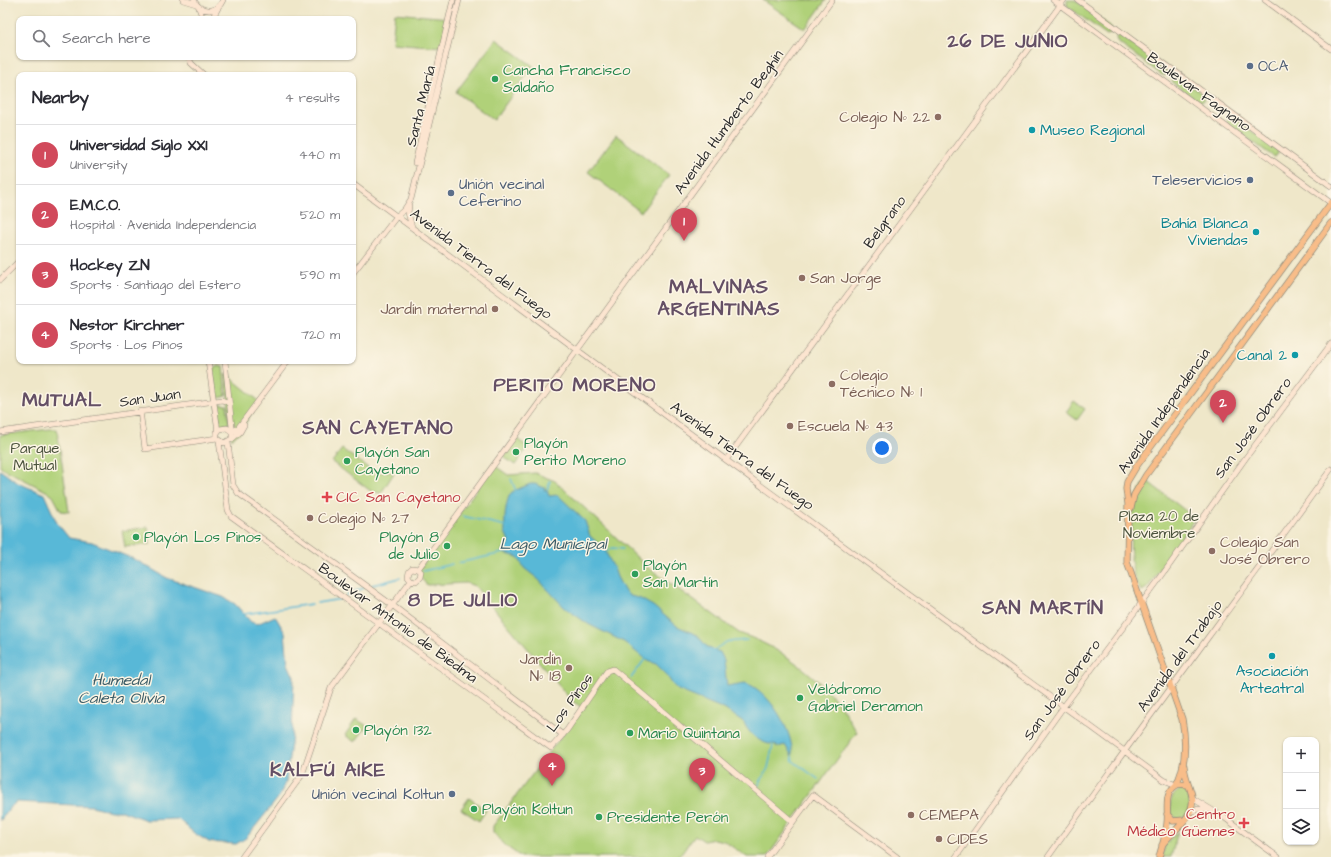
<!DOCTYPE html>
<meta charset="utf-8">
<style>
:root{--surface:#fff;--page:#f7f7f7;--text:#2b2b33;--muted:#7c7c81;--line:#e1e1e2;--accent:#d1495b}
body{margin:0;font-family:"Architects Daughter",sans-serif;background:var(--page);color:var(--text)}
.controls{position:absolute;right:12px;bottom:12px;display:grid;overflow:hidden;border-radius:8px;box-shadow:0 1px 3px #0004}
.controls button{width:36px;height:36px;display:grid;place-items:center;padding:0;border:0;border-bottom:1px solid var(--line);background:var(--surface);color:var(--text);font:20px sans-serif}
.you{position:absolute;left:882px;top:448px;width:14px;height:14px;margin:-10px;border:3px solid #fff;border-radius:50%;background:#1a73e8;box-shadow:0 0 0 6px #1a73e833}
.badge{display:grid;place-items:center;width:26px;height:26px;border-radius:50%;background:var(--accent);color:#fff;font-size:13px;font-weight:700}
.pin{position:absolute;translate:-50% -33px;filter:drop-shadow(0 1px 2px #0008)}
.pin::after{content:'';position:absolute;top:21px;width:14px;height:12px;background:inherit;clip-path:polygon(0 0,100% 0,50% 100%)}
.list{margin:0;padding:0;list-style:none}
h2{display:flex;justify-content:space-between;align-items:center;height:52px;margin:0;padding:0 16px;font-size:17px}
h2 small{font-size:13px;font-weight:400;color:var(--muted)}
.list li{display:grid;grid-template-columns:26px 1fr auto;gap:12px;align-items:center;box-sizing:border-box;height:60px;padding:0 16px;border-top:1px solid var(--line)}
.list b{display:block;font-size:15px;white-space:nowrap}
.list p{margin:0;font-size:13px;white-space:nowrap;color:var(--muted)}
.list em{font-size:13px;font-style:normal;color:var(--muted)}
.icon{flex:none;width:22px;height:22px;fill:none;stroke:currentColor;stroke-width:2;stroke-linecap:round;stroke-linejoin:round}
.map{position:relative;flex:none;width:1331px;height:857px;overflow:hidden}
.search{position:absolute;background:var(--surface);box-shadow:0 1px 3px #0004;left:16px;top:16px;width:340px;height:44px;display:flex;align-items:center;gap:10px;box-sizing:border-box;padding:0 14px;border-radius:8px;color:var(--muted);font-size:15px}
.panel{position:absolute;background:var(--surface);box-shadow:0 1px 3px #0004;left:16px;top:72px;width:340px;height:292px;border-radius:8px}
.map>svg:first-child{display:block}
.green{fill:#b0d179;stroke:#6e7e52}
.water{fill:#58b8d7;stroke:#427281}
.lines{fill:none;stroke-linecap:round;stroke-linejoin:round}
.stream{stroke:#58b8d7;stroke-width:1.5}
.secondary-casing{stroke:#8d897a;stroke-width:6}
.primary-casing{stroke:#8d897a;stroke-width:7}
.secondary{stroke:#fce5d0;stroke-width:5}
.primary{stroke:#f8bd89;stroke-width:5.5}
.service-dot{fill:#5c6f8a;stroke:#fcf5e5;stroke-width:1.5}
.leisure-dot{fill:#2e9e5b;stroke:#fcf5e5;stroke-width:1.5}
.education-dot{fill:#8d6e63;stroke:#fcf5e5;stroke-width:1.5}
.culture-dot{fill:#0f9aa8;stroke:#fcf5e5;stroke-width:1.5}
.health-dot{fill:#e0444e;stroke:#fcf5e5;stroke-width:1.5}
.labels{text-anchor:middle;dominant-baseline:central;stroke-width:3;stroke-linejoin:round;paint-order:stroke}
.service-label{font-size:15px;fill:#4e5e75;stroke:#fcf5e5;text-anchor:start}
.leisure-label{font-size:15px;fill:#27864d;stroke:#fcf5e5;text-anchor:start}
.street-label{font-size:15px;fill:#2b2b2b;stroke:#fcf5e5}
.education-label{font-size:15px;fill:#785e54;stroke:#fcf5e5;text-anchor:start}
.culture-label{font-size:15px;fill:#0d838f;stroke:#fcf5e5;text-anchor:end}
.park-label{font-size:15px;fill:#4c543e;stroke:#fcf5e5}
.health-label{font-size:15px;fill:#be3a42;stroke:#fcf5e5;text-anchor:start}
.water-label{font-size:16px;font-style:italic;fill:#3b5c67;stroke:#fcf5e5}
.district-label{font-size:19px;font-weight:bold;letter-spacing:1px;fill:#644f65;stroke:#fcf5e5}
</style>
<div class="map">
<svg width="1331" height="857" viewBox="0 0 1331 857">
<rect width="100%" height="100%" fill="#fcf5e5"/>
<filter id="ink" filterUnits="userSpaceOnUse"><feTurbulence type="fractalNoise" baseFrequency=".025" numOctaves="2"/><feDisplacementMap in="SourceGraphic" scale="8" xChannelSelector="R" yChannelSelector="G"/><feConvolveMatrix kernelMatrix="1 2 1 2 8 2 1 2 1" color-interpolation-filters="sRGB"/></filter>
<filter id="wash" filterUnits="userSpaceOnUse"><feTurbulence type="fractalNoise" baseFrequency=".012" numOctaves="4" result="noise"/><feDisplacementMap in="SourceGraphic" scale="16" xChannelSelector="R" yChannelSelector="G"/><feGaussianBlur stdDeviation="0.9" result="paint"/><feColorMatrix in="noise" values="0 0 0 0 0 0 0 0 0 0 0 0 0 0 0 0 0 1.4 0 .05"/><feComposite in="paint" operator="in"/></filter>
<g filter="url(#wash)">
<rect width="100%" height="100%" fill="#efe7c9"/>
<path class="green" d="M763 0H826L805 29Z
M1067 0H1075L1111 27 1112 33 1107 35 1067 6Z
M395 13 449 18 442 47 392 43Z
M1119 35 1167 68 1166 75H1162L1117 42 1116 37Z
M496 39 533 66 494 120 456 92Z
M1176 75 1204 95 1205 100 1199 102 1173 83 1172 78Z
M1231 116 1278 150V154L1274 157 1228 124 1226 120Z
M616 135 669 175 641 212 588 172Z
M219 366 223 367 226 396 219 398 216 397 212 369Z
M226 374 259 401 240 432 232 439Z
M1074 401 1085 409 1077 420 1066 412Z
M220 404 227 405 229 424 220 426 217 405Z
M50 429H57L69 512 61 511 53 496 46 491 0 467V435Z
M517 439 528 447 515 465 504 457Z
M342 449 375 473 389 471 394 473 381 493 372 492 332 462Z
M494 465 508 475 535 473 555 481 600 522 646 566 739 633C775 645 810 670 835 699 844 709 850 722 857 732L767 857H747L724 841 714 839 704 841 695 835 678 857H521L506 846 493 832V826L583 708 572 701 475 586 466 583 427 585 420 577 419 570Z
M1147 481 1195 518 1148 587 1142 591C1124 576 1128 495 1147 481Z
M148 527 150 544 125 547 122 531Z
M356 719 367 726 355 742 345 735Z
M1180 790 1185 791C1192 800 1192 816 1178 819L1171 814C1169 803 1170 796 1180 790Z
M469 798 486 810 479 821 461 809Z
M1178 831 1171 857H1162L1165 845Z"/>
<path class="water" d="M0 470 18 483 44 494 57 523 69 538 92 542 136 560 167 578 223 597 235 604 251 622 257 624 275 616 285 633 288 664 294 677 292 735 286 781 279 797 246 838 236 844 209 842 194 833 178 819 146 820 122 811H111L92 806 17 802 10 807 0 821Z
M530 484H535L545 488 544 490H547L549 496 558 495 585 521 590 536 604 549 614 568 617 577 625 592 630 596 639 598 653 606 677 626 697 635 708 648 720 652 724 660 727 686 745 683C768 689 795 733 792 756L785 745 777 747 775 744C763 746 747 733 744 722L724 709 678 690 673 685 665 673 656 664 647 661 624 642 588 624 564 607 538 579 524 568 518 557 503 553 502 550 509 544C509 539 506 535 505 532 504 524 505 498 512 492 517 489 524 487 530 484Z"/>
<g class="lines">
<path class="stream" d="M511 479 516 491
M547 490 550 481
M462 516 506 526
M606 552 612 548 623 549
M458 563 503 553
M423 571 452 564
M372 585 400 578
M346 595 364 588
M317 603 341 599
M244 614 312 604
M714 650 726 642 747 640
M631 678 645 659
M792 756 793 761 818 779
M758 786 768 768 773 745"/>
</g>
</g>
<g filter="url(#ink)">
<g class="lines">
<defs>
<path id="secondary" d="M183 0 196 4
M194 0C200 13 217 14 223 0
M1053 0 1331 203
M1078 0 1331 186
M1265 0 1331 49
M199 8 203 19
M212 19 218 8
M189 57 191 63 204 75
M415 163 453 0
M353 184 726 460 1164 780 1176 785
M409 206 408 213 412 227
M353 273 397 216 404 210 411 199 459 0
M0 280 19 261
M208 361 217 424C218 429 216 434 217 438L224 443 232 439V432L227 428 220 429 217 433
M225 361 232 427 231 430
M140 411 145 449 217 438
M0 432 222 400 227 402 230 405
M232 432 238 428 288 361
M232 439 240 432 244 425
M219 441 228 510 231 516 551 748 567 730 607 671 613 669 793 822
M228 442 233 485 238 493 392 605 563 735
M726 460 1064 0
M418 569 832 0
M411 580 416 581 420 577 421 572 418 569
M411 580 408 576 409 571 412 568 418 569
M1192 798 1225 818 1278 857
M1190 812 1198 809 1208 810
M242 857 302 775 331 688 411 580
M767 857 813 795 897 857
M956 857 1064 706 1158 581 1247 456 1331 344
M1048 857C1141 727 1237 599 1331 469"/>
<path id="primary" d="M1131 508 1134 495 1146 475 1331 223
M1176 785C1187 764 1186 740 1182 719L1127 562 1128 504 1126 489 1127 482 1136 467 1331 203
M1167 814 1173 821 1184 820
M1162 845C1173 830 1196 817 1192 796 1190 786 1185 778 1184 766
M1159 857C1162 846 1166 835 1167 823 1169 810 1162 791 1179 784L1188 785"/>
</defs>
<use href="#secondary" class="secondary-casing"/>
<use href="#primary" class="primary-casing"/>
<use href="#secondary" class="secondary"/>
<use href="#primary" class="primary"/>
</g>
</g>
<g class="service-dot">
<circle cx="1250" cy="66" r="4"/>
<circle cx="1250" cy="180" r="4"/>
<circle cx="451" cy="193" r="4"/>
<circle cx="452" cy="794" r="4"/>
</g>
<g class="leisure-dot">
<circle cx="495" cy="79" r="4"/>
<circle cx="516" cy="452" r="4"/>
<circle cx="347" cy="461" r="4"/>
<circle cx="136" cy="537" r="4"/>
<circle cx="447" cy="546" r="4"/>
<circle cx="635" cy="574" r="4"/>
<circle cx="800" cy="698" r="4"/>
<circle cx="356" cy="730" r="4"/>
<circle cx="630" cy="733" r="4"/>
<circle cx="474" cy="809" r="4"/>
<circle cx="599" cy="817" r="4"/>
</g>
<g class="education-dot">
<circle cx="938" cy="117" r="4"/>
<circle cx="802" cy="278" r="4"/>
<circle cx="495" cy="309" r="4"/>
<circle cx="832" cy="384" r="4"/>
<circle cx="790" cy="426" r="4"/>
<circle cx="310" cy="518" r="4"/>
<circle cx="1212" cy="551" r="4"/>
<circle cx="569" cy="668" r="4"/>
<circle cx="911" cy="815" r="4"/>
<circle cx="939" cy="839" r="4"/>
</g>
<g class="culture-dot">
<circle cx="1032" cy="130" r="4"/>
<circle cx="1256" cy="232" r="4"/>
<circle cx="1295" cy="355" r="4"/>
<circle cx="1272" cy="656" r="4"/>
</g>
<g class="health-dot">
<path d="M325 491h4v4h4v4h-4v4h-4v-4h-4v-4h4z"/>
<path d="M1242 817h4v4h4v4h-4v4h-4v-4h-4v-4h4z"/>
</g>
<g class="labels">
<g class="service-label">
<text x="1258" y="66">OCA</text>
<text x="1242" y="180" text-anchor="end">Teleservicios</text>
<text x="459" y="184">Unión vecinal<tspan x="459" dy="17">Ceferino</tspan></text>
<text x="444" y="794" text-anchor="end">Unión vecinal Koltun</text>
</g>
<g class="leisure-label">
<text x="503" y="70">Cancha Francisco<tspan x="503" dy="17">Saldaño</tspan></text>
<text x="524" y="443">Playón<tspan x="524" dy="17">Perito Moreno</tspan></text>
<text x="355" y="452">Playón San<tspan x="355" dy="17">Cayetano</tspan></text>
<text x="144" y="537">Playón Los Pinos</text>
<text x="439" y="537" text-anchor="end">Playón 8<tspan x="439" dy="17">de Julio</tspan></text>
<text x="643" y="565">Playón<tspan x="643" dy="17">San Martín</tspan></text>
<text x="808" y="689">Velódromo<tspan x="808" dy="17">Gabriel Deramon</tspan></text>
<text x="364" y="730">Playón 132</text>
<text x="638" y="733">Mario Quintana</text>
<text x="482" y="809">Playón Koltun</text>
<text x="607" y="817">Presidente Perón</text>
</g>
<g class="street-label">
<text transform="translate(1199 92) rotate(36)">Boulevar Fagnano</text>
<text transform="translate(421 106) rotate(-76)">Santa María</text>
<text transform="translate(729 122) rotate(-54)">Avenida Humberto Beghin</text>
<text transform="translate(885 222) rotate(-54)">Belgrano</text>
<text transform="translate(481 264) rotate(37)">Avenida Tierra del Fuego</text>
<text transform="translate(150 398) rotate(-8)">San Juan</text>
<text transform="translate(1164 411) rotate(-55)">Avenida Independencia</text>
<text transform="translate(1253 428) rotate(-54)">San José Obrero</text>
<text transform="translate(742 456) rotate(36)">Avenida Tierra del Fuego</text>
<text transform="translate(398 623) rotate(36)">Boulevar Antonio de Biedma</text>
<text transform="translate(1180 656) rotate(-54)">Avenida del Trabajo</text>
<text transform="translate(1062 690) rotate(-54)">San José Obrero</text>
<text transform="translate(570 703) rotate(-54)">Los Pinos</text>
</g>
<g class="education-label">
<text x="930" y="117" text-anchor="end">Colegio Nº 22</text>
<text x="810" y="278">San Jorge</text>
<text x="487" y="309" text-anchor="end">Jardín maternal</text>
<text x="840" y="375">Colegio<tspan x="840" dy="17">Técnico Nº 1</tspan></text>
<text x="798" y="426">Escuela Nº 43</text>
<text x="318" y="518">Colegio Nº 27</text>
<text x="1220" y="542">Colegio San<tspan x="1220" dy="17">José Obrero</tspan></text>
<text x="561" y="659" text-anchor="end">Jardín<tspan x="561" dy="17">Nº 18</tspan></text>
<text x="919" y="815">CEMEPA</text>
<text x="947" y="839">CIDES</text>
</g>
<g class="culture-label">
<text x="1040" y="130" text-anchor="start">Museo Regional</text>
<text x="1248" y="223">Bahía Blanca<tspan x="1248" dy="17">Viviendas</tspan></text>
<text x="1287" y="355">Canal 2</text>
<text x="1272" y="671" text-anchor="middle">Asociación<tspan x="1272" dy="17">Arteatral</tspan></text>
</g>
<g class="park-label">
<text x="35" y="448">Parque<tspan x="35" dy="17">Mutual</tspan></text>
<text x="1159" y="516">Plaza 20 de<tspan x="1159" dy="17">Noviembre</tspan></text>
</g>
<g class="health-label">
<text x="336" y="497">CIC San Cayetano</text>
<text x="1235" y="814" text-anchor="end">Centro<tspan x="1235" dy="17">Médico Güemes</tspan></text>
</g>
<g class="water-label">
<text x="553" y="544">Lago Municipal</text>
<text x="121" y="680">Humedal<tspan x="121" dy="18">Caleta Olivia</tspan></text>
</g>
<g class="district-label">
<text x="1008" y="41">26 DE JUNIO</text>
<text x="719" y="287">MALVINAS<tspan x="719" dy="22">ARGENTINAS</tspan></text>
<text x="575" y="385">PERITO MORENO</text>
<text x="62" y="400">MUTUAL</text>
<text x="378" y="428">SAN CAYETANO</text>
<text x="463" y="600">8 DE JULIO</text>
<text x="1043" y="608">SAN MARTÍN</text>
<text x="328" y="770">KALFÚ AIKE</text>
</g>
</g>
</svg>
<div class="controls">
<button>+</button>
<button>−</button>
<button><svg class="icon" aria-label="layers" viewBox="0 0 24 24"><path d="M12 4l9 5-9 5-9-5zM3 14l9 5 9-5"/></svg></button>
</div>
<div class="you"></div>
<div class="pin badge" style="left:684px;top:241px">1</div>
<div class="pin badge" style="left:1223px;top:423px">2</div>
<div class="pin badge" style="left:702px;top:791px">3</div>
<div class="pin badge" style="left:552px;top:786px">4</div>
<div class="search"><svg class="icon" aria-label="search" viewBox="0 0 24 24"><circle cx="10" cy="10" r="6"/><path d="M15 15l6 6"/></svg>Search here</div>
<section class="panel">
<h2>Nearby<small>4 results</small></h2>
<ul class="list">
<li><span class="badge">1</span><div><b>Universidad Siglo XXI</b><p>University</p></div><em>440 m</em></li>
<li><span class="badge">2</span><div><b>E.M.C.O.</b><p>Hospital · Avenida Independencia</p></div><em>520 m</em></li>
<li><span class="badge">3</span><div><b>Hockey ZN</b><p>Sports · Santiago del Estero</p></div><em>590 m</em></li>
<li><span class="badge">4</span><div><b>Nestor Kirchner</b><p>Sports · Los Pinos</p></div><em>720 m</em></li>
</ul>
</section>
</div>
